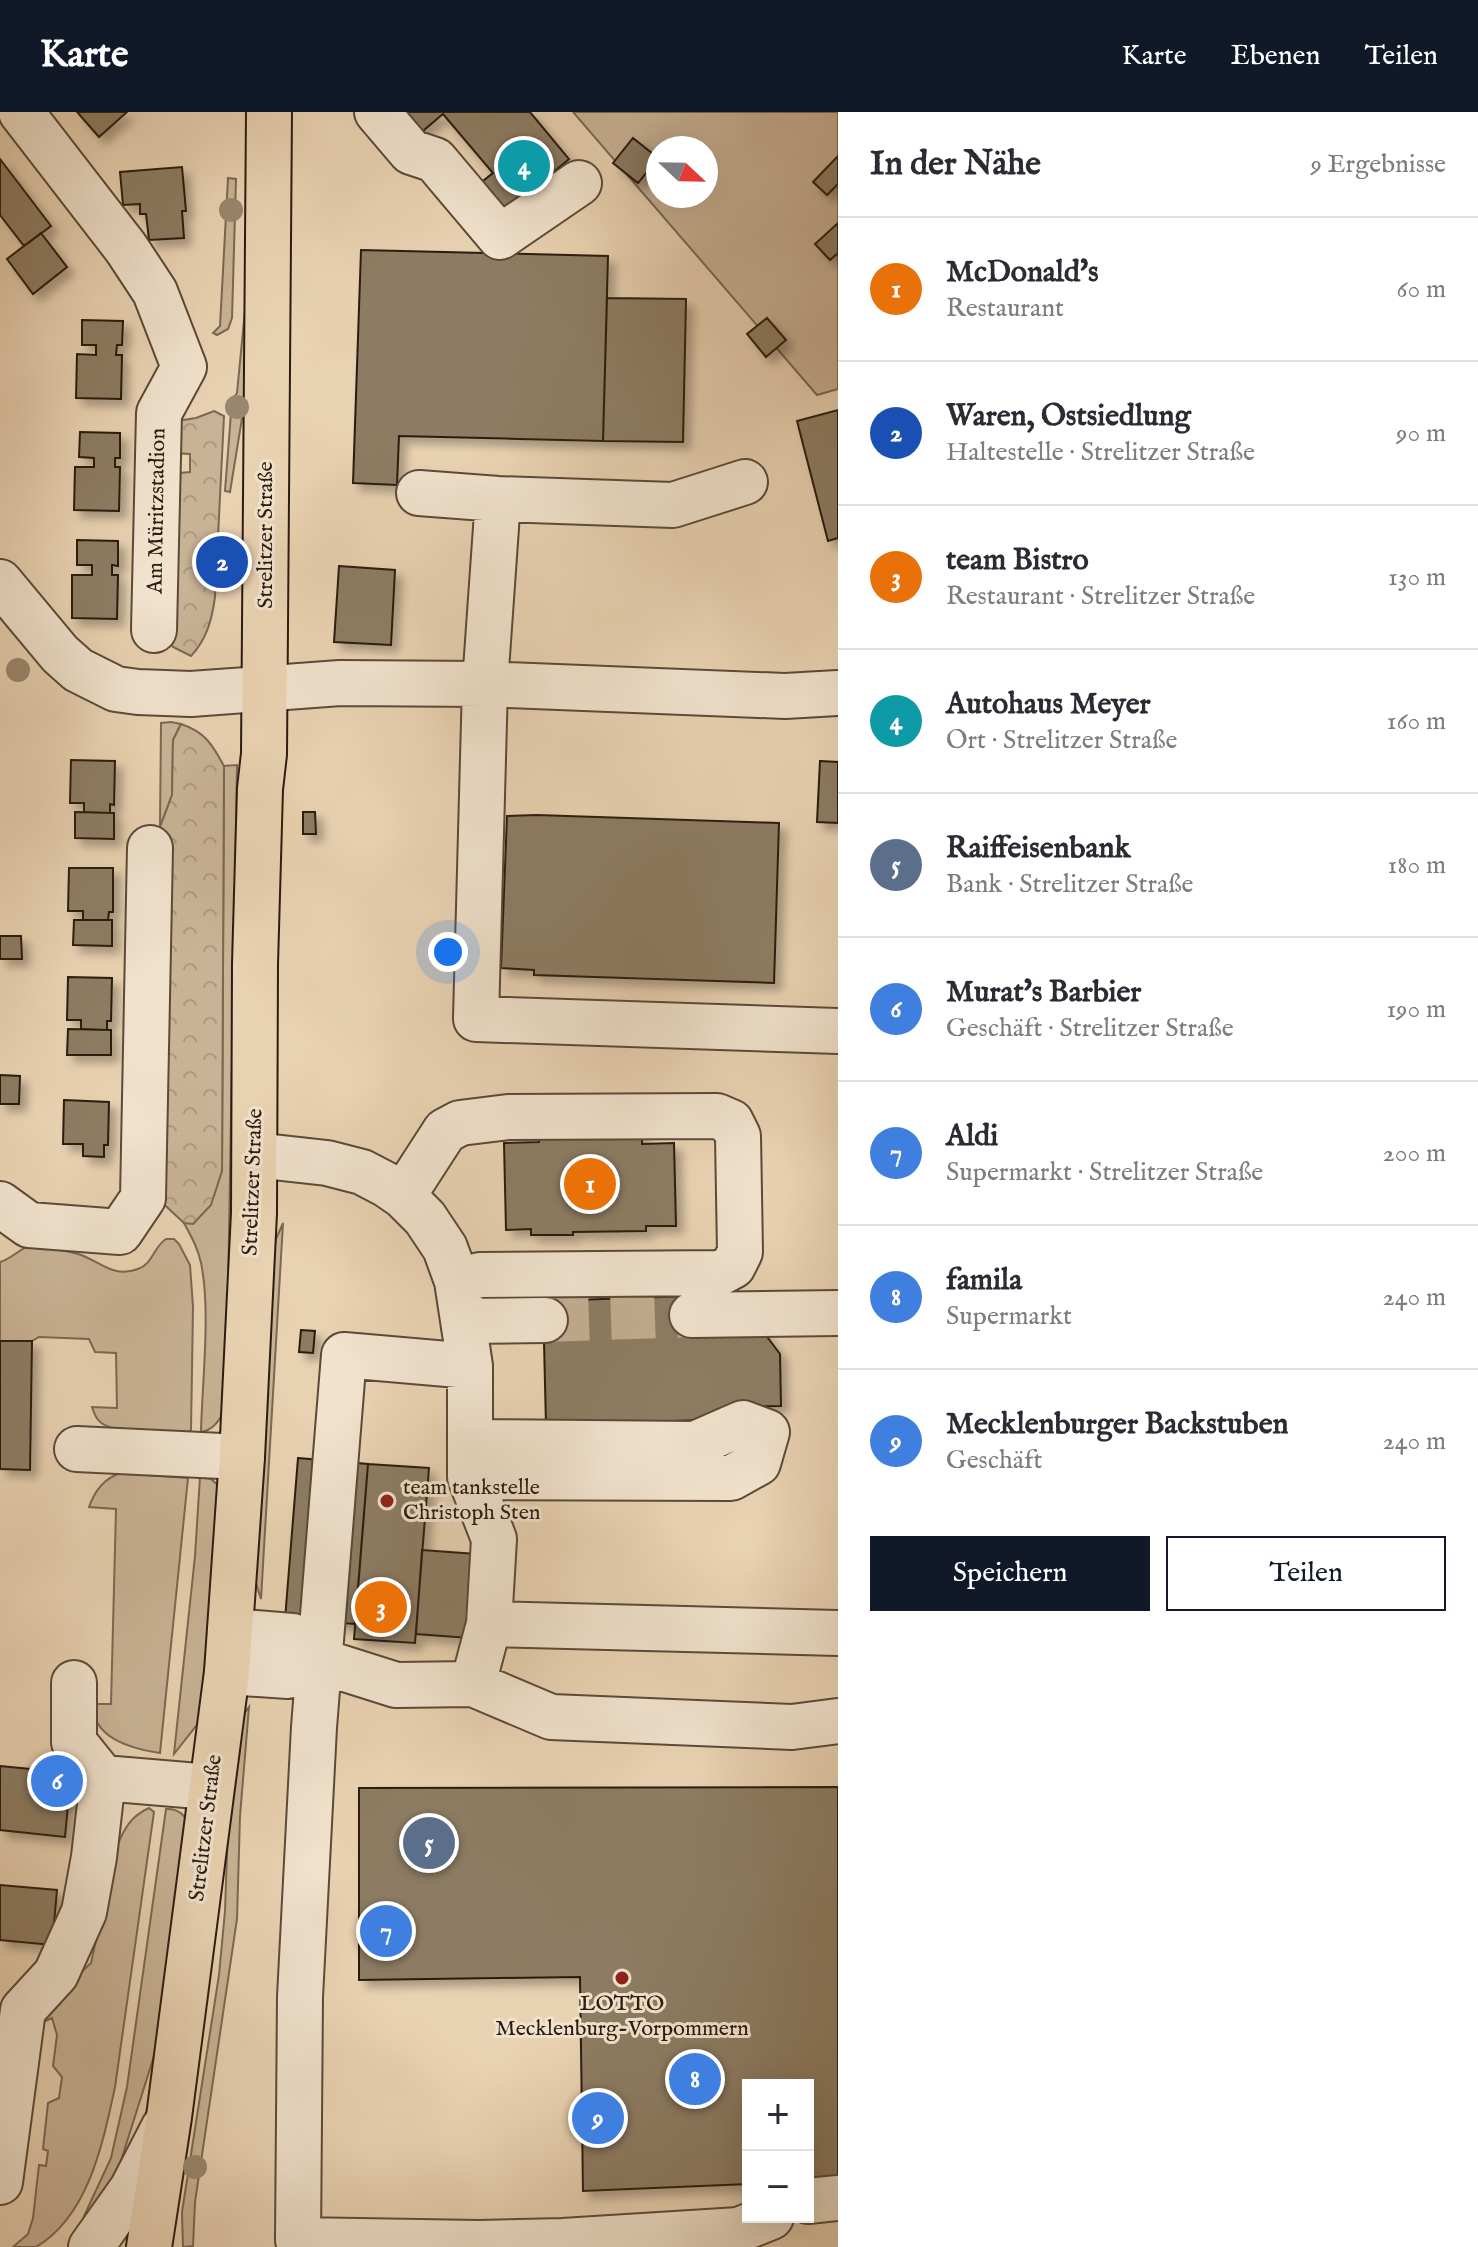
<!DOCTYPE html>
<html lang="de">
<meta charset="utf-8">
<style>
:root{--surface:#fff;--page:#f2f2f3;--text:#2b2b33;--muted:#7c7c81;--line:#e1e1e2;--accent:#111827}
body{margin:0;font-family:"IM FELL English",serif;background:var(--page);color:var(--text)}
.controls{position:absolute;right:24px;bottom:24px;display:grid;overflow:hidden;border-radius:0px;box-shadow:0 8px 32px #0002}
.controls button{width:72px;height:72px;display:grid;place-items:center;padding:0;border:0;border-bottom:2px solid var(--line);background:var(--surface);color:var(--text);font:40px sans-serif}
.compass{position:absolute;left:646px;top:24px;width:72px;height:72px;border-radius:50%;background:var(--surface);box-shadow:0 8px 32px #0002;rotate:112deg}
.you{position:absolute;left:448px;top:840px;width:28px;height:28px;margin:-20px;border:6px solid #fff;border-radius:50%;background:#1a73e8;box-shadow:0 0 0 12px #1a73e833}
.badge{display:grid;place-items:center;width:52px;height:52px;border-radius:50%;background:var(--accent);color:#fff;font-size:26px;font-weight:700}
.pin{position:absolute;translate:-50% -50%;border:4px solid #fff;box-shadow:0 2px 8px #0006}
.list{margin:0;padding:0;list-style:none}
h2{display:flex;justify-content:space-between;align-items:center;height:104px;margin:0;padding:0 32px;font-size:34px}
h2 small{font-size:26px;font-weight:400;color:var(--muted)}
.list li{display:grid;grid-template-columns:52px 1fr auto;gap:24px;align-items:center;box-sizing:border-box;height:144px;padding:0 32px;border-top:2px solid var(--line)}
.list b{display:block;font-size:30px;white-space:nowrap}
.list p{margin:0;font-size:26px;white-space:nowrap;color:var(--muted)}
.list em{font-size:26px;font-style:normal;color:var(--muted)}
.actions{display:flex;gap:16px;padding:24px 32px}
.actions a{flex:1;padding:18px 0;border:2px solid var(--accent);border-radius:0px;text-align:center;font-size:28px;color:var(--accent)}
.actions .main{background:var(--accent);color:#fff}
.map{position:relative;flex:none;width:838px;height:2135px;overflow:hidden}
header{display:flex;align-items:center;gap:48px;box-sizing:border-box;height:112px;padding:0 40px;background:var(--accent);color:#fff}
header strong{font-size:38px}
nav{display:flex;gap:44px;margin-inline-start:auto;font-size:28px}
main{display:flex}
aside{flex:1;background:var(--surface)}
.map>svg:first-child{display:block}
.green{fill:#c9b396;stroke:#7a6852;stroke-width:2;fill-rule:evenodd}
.forest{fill:url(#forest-crowns);stroke:#7a6852;stroke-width:2}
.building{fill:#8d7b64;stroke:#2a1c0f;stroke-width:2;filter:url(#shadow)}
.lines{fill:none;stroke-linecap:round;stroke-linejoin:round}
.minor-tunnel{stroke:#c3ae91;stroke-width:44;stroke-dasharray:44 22;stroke-linecap:butt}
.minor-casing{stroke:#5a4a38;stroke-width:48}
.major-casing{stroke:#2a1c0f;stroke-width:48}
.minor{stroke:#f1e2cd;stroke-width:44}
.major{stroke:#e9d2b2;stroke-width:44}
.tree{fill:#9a876f}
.poi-dot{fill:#8f2418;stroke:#f1e2cd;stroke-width:3}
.labels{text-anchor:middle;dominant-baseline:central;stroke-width:6;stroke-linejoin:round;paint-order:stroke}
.street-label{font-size:22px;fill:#2a1c0f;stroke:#f1e2cd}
.poi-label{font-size:22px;fill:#2a1c0f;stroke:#f1e2cd;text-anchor:start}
</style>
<header>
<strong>Karte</strong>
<nav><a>Karte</a><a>Ebenen</a><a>Teilen</a></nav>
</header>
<main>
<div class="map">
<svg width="838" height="2135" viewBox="0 0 838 2135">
<defs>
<pattern id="forest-crowns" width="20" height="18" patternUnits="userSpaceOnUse" patternTransform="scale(2)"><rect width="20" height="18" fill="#c9b396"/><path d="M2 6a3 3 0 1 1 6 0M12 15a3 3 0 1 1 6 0" fill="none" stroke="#ad9980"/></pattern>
<filter id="shadow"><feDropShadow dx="7" dy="7" stdDeviation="4" flood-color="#0004"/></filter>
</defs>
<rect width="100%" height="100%" fill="#e9d2b2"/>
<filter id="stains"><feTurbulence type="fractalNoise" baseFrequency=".0025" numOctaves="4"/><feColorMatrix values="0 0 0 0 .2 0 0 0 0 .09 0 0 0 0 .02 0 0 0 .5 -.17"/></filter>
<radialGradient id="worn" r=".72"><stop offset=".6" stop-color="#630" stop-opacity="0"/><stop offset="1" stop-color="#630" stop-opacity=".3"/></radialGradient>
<path class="green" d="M573 0H838V277L817 283ZM658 36H706V84H658Z
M228 66 236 67 232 206 228 217 217 223 213 221 220 214Z
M245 198 248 199 245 288 230 380 225 379 232 288 237 281Z
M171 610 181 612 173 628 172 683 160 715 161 611Z
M237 653 226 1297C219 1308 214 1318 201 1320 202 1271 211 1198 201 1151 198 1136 191 1124 184 1111H194L222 1059 224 654Z
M283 1111 261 1487 253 1462 270 1159 276 1127Z
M166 1127H174L179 1132 190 1153 193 1195 191 1318 185 1322 112 1316C100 1312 96 1308 92 1295L117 1296 116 1241 95 1240 89 1227 39 1225 32 1229H0V1150C12 1147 21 1135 32 1133 37 1132 45 1135 50 1136 60 1138 71 1140 81 1143 102 1151 114 1166 138 1157 153 1152 154 1134 166 1127Z
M121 1361 188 1366 160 1641C133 1637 92 1627 93 1592H111L116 1397 89 1395C95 1378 104 1366 121 1361Z
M200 1365 211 1367 220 1375 203 1605 174 1642 195 1444Z
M249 1595 240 1704 237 1807 195 2090 193 2134 183 2135 182 2100 219 1863 225 1799 228 1711 241 1606Z
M149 1696 154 1700 115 1975C103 2030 89 2104 36 2135H13L28 2122 33 2106 39 2053 46 2054 48 2039 43 2037 48 1991 59 1986 62 1965 53 1954 57 1923 52 1906 46 1909 42 1904 44 1895 91 1851 117 1734C124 1717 131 1704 149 1696Z
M166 1697C179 1696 186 1704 190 1715L154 1944 113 2074 88 2118 84 2104 111 2046 127 1975Z"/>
<path class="forest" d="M214 299 224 304 215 485C212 507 207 527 191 544L173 535 162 522 169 381 180 361 190 360V342L171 341 177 309 196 306Z
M181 612C205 620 212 632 224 654L222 1059 211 1093 193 1112 184 1111 154 1083 160 715 172 683 173 628Z"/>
<path class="building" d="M77 0H127L99 25Z
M386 0H530L569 47 495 109 470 79 493 61 443 2 411 29Z
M633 26 658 46 638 71 613 51Z
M838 44V72L827 83 813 70Z
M0 47 51 114 24 134 0 103Z
M182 55 186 99H182L184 126 149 128 146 102H140V92L123 93 120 60Z
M838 111V141L830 148 815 132Z
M41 121 67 155 33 182 7 147Z
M361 138 608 144 603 329 399 324 397 373 353 371Z
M607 186 686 187 683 330 603 329Z
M767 206 786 228 766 245 747 222Z
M82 208 123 209 122 233H117L116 243H122L121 287 76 286 77 242 96 243V233H82Z
M838 298V426L828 429 797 309Z
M80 320 120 321V346H115V355H120L119 399 74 398 75 355H94V346L79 345Z
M77 428 118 429V454L112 453V463H118L117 507 72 506V463H92V453H77Z
M339 454 395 458 391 533 334 530Z
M71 648 115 649 114 693 110 692V701L84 700V691H70Z
M820 649 838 650V711L817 710Z
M75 700 114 701V727L75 726Z
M303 700H315L316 722H303Z
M537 703 779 711 774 871 534 863V858L501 856 507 704Z
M69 756H113V800H109L108 808H83V799H68Z
M74 808H112V834L73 833Z
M0 824H21L22 847H0Z
M68 865 112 866 111 909H107V918L81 917V908H67Z
M68 917 111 918V943H67Z
M0 963 20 964 19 992H0Z
M64 988 109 990 108 1033H104V1045L83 1044V1032H63Z
M642 1019V1032L674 1031 676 1114H646V1119L573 1120V1123H531V1117L506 1118 504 1031 539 1030 538 1021Z
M693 1184 759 1214 780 1242 781 1294 736 1295 737 1307 546 1313 543 1189Z
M301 1218 315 1219 313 1241 299 1240Z
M0 1229H32L30 1358 0 1357Z
M298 1346 368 1352 355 1512 285 1507Z
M368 1352 429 1356 415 1531 354 1527Z
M422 1438 476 1442 469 1526 416 1522Z
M0 1654 71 1661 65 1725 0 1718Z
M838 1675V2069L808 2070V1973H748V2072L583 2079 580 1865 359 1868V1676Z
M0 1773 57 1778 52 1833 0 1828Z"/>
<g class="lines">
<path class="minor-tunnel" d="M545 1208 692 1203"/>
<defs>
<path id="minor" d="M21 0 126 136 155 180 184 255 159 301 154 518
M377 0 411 40 435 48 500 125 579 71
M419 381 498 387 673 393 745 370
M498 387 485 572 476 907 838 919
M0 470 60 542 78 558 116 577 138 580 191 582 340 571 485 572 785 584 838 581
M255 1043 327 1051 362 1060 387 1073 403 1084 425 1106 445 1136 457 1169 470 1254V1365L494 1427 489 1512 473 1572 551 1605 792 1615 838 1609
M403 1084 445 1019 460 1011 508 1005 717 1004 731 1010 738 1024 740 1140 733 1154 720 1161 480 1163 457 1169
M0 1092 29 1113 120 1120 143 1086 150 736
M692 1203 838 1201
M464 1209 545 1208
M470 1254 344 1243 314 1615 300 1885 298 2128 479 2131 563 2129 739 2118 771 2105
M77 1337 242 1345
M470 1365 731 1366 758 1351 767 1320 743 1311 695 1332 472 1330
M489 1512 838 1521
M317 1548 396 1573 473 1572
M227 1560 288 1564 317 1548 292 1524 230 1519
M74 1571V1630L103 1666
M0 2070 23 1898 56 1862 84 1800 94 1745 103 1666 210 1675
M808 2089 838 2086
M91 2135 132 2077 164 2015"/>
<path id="major" d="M149 2135 169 2005 227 1560 242 1345 254 1101 255 852 260 677 264 642 269 0"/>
</defs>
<use href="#minor" class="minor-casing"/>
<use href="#major" class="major-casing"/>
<use href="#minor" class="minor"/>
<use href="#major" class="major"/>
</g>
<g class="tree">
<circle cx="231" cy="98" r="12"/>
<circle cx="237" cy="295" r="12"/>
<circle cx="18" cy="558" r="12"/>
<circle cx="195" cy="2055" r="12"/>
</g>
<g class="poi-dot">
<circle cx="387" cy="1389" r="8"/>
<circle cx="622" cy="1866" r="8"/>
</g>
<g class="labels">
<g class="street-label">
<text transform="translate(157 399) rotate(-89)">Am Müritzstadion</text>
<text transform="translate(266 423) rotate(-90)">Strelitzer Straße</text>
<text transform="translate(253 1070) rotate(-88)">Strelitzer Straße</text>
<text transform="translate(206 1716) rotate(-83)">Strelitzer Straße</text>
</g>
<g class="poi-label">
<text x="403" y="1376">team tankstelle<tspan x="403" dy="25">Christoph Sten</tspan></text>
<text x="622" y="1892" text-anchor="middle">LOTTO<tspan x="622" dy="25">Mecklenburg-Vorpommern</tspan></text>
</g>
</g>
<rect width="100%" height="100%" filter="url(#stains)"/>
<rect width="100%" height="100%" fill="url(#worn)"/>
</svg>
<div class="controls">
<button>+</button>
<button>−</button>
</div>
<svg class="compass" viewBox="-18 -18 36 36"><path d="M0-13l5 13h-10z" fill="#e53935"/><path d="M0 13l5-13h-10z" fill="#7c7c81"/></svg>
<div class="you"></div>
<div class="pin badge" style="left:590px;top:1072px;background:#e8710a">1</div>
<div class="pin badge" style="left:222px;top:450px;background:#1a4fb4">2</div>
<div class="pin badge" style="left:381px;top:1495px;background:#e8710a">3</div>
<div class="pin badge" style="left:524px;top:54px;background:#0f9aa8">4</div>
<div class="pin badge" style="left:429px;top:1731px;background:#5c6f8a">5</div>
<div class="pin badge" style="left:57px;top:1669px;background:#3f7fe0">6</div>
<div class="pin badge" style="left:386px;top:1819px;background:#3f7fe0">7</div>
<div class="pin badge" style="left:695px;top:1967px;background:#3f7fe0">8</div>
<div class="pin badge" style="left:598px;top:2006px;background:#3f7fe0">9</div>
</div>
<aside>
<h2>In der Nähe<small>9 Ergebnisse</small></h2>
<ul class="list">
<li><span class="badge" style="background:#e8710a">1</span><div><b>McDonald's</b><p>Restaurant</p></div><em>60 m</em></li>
<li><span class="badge" style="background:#1a4fb4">2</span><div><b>Waren, Ostsiedlung</b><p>Haltestelle · Strelitzer Straße</p></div><em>90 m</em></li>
<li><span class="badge" style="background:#e8710a">3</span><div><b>team Bistro</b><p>Restaurant · Strelitzer Straße</p></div><em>130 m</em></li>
<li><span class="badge" style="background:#0f9aa8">4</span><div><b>Autohaus Meyer</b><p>Ort · Strelitzer Straße</p></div><em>160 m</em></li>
<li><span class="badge" style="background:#5c6f8a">5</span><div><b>Raiffeisenbank</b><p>Bank · Strelitzer Straße</p></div><em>180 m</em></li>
<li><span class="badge" style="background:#3f7fe0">6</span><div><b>Murat's Barbier</b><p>Geschäft · Strelitzer Straße</p></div><em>190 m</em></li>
<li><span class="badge" style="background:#3f7fe0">7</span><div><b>Aldi</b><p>Supermarkt · Strelitzer Straße</p></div><em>200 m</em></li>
<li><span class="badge" style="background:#3f7fe0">8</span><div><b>famila</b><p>Supermarkt</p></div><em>240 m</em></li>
<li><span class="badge" style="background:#3f7fe0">9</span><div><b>Mecklenburger Backstuben</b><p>Geschäft</p></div><em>240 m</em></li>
</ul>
<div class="actions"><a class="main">Speichern</a><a>Teilen</a></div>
</aside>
</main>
